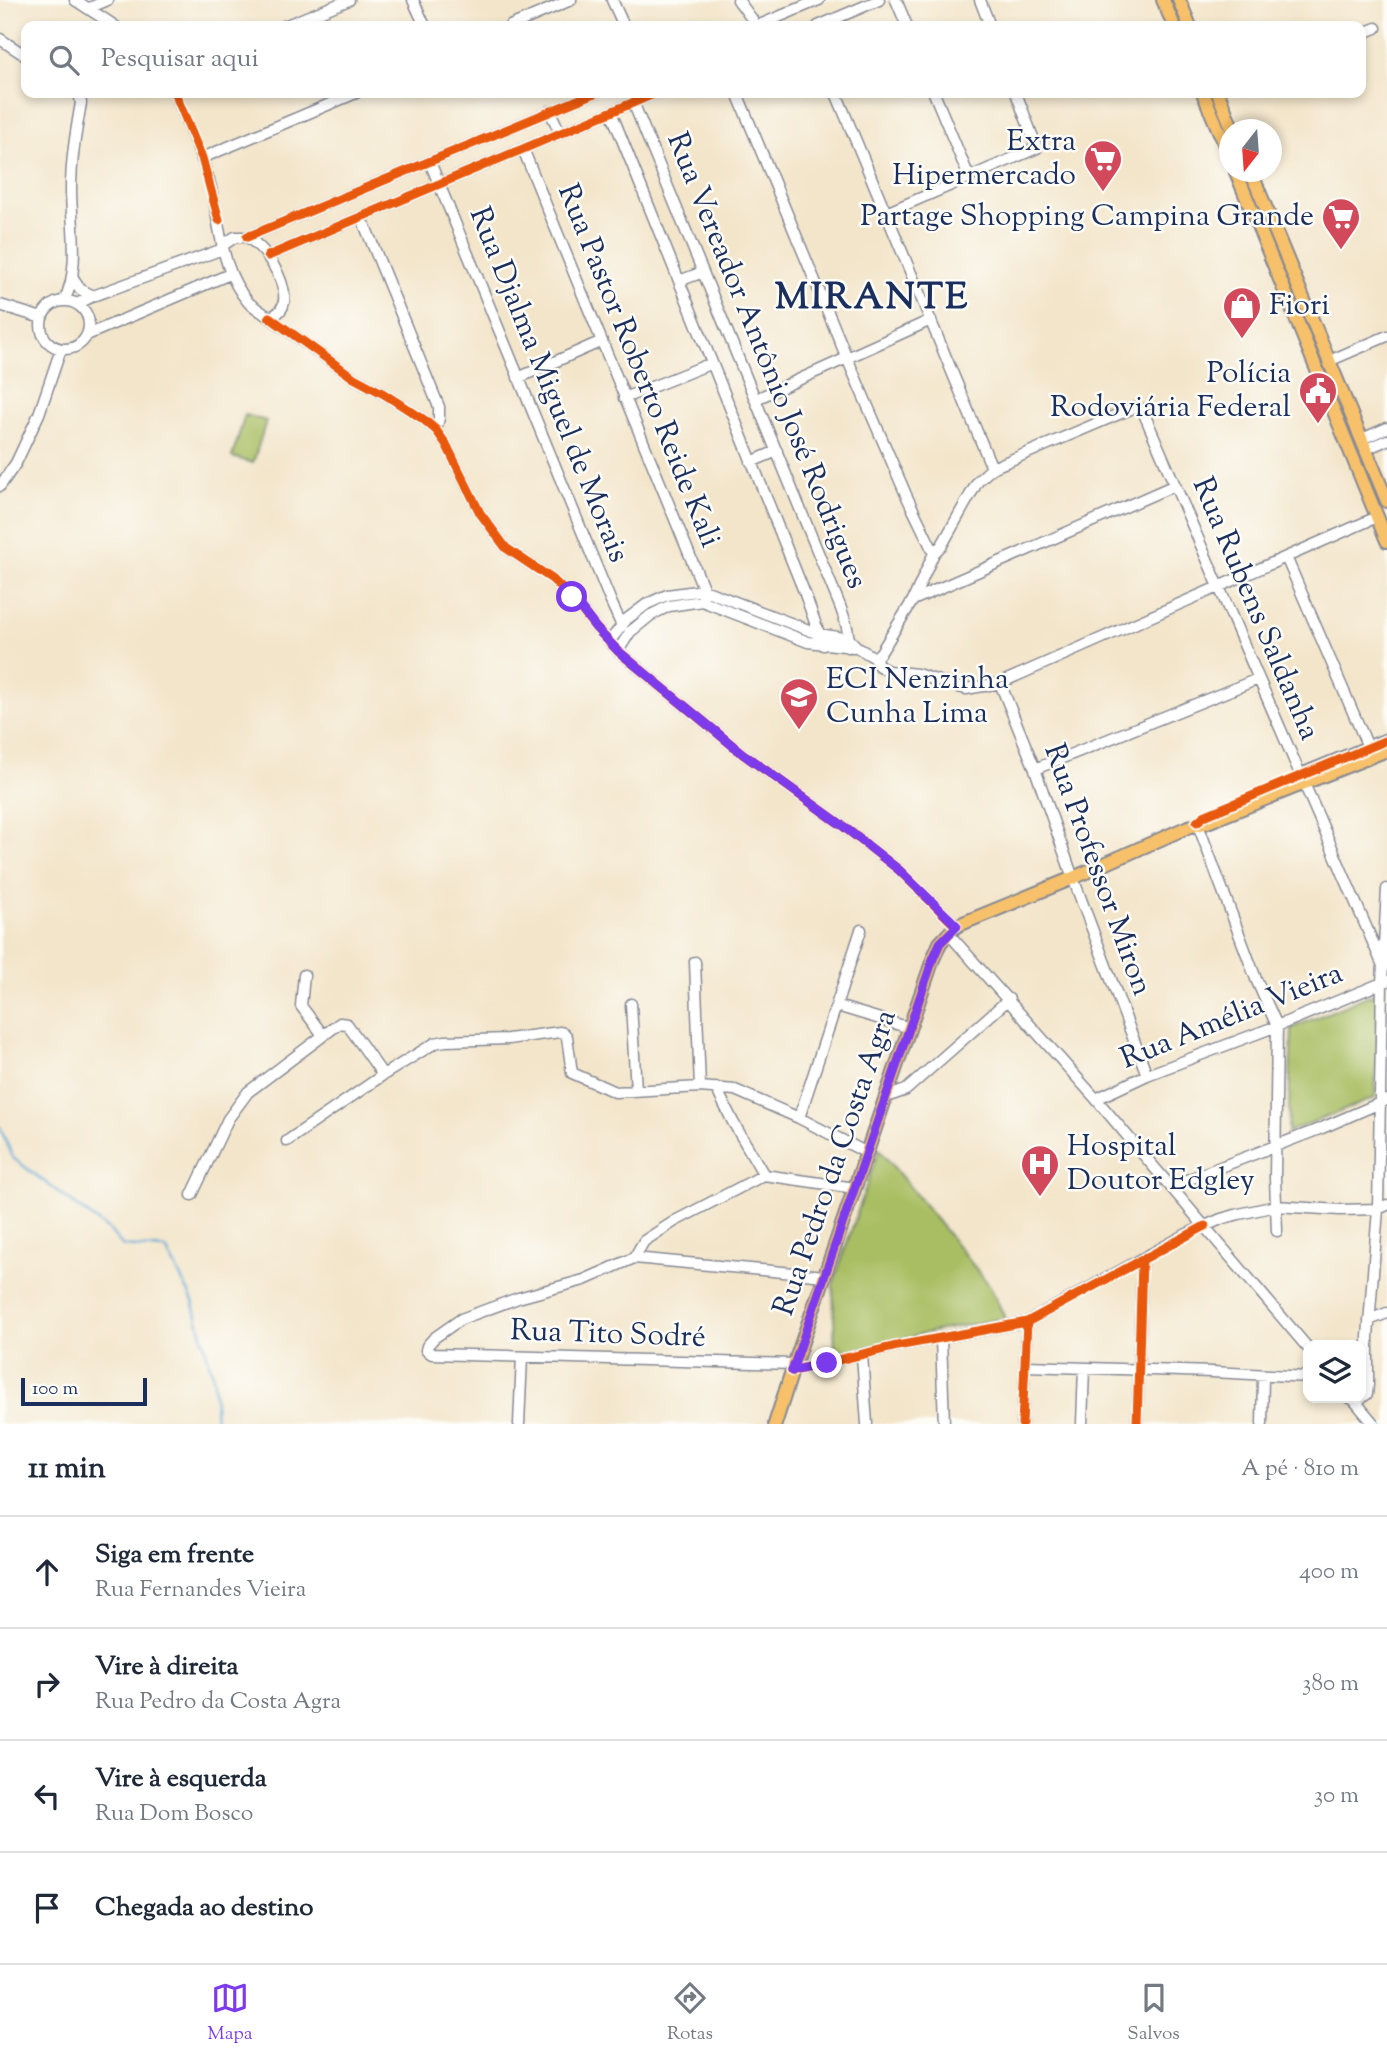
<!DOCTYPE html>
<html lang="pt">
<meta charset="utf-8">
<style>
:root{--surface:#fff;--page:#f6f6f7;--text:#1f2937;--muted:#747a83;--line:#e0e1e3;--accent:#7c3aed}
body{margin:0;font-family:"Sorts Mill Goudy",serif;background:var(--page);color:var(--text)}
.controls{position:absolute;right:21px;bottom:21px;display:grid;overflow:hidden;border-radius:14px;box-shadow:0 4px 10px #0003}
.controls button{width:63px;height:63px;display:grid;place-items:center;padding:0;border:0;border-bottom:2px solid var(--line);background:var(--surface);color:var(--text);font:35px sans-serif}
.compass{position:absolute;left:1219px;top:119px;width:63px;height:63px;border-radius:50%;background:var(--surface);box-shadow:0 4px 10px #0003;rotate:197deg}
.scale{position:absolute;left:21px;bottom:18px;width:126px;box-sizing:border-box;padding-left:7px;border:4px solid #1b2f5e;border-top:0;font-size:19px;line-height:24px;white-space:nowrap;color:#1b2f5e;-webkit-text-stroke:5px #fdfcf7;paint-order:stroke}
.stop{position:absolute;width:21px;height:21px;margin:-16px;border:5px solid #7c3aed;border-radius:50%;background:#fff}
.stop.end{background:#7c3aed;border-color:#fff;box-shadow:0 2px 7px #0008}
.list{margin:0;padding:0;list-style:none}
h2{display:flex;justify-content:space-between;align-items:center;height:91px;margin:0;padding:0 28px;font-size:30px}
h2 small{font-size:23px;font-weight:400;color:var(--muted)}
.list li{display:grid;grid-template-columns:46px 1fr auto;gap:21px;align-items:center;box-sizing:border-box;height:112px;padding:0 28px;border-top:2px solid var(--line)}
.list b{display:block;font-size:26px;white-space:nowrap}
.list p{margin:0;font-size:23px;white-space:nowrap;color:var(--muted)}
.list em{font-size:23px;font-style:normal;color:var(--muted)}
.icon{flex:none;width:38px;height:38px;fill:none;stroke:currentColor;stroke-width:2;stroke-linecap:round;stroke-linejoin:round}
.map{position:relative;flex:none;width:1387px;height:1424px;overflow:hidden}
.search{position:absolute;background:var(--surface);box-shadow:0 4px 10px #0003;left:21px;right:21px;top:21px;height:77px;display:flex;align-items:center;gap:18px;box-sizing:border-box;padding:0 24px;border-radius:14px;color:var(--muted);font-size:26px}
.sheet{height:539px;background:var(--surface)}
nav{display:flex;justify-content:space-around;align-items:center;box-sizing:border-box;height:98px;border-top:2px solid var(--line);background:var(--surface);font-size:19px;color:var(--muted)}
nav a{display:grid;justify-items:center;gap:4px}
nav .on{color:var(--accent)}
.map>svg:first-child{display:block}
.green{fill:#a9be62;stroke:#627660;stroke-width:2}
.lines{fill:none;stroke-linecap:round;stroke-linejoin:round}
.stream{stroke:#5aa4d2;stroke-width:2.5}
.minor-casing{stroke:#878a94;stroke-width:13}
.major-casing{stroke:#878a94;stroke-width:16}
.minor{stroke:#fff;stroke-width:10}
.major{stroke:#f7c06b;stroke-width:12}
.cycleway-casing{stroke:#fdfcf7;stroke-width:13}
.cycleway{stroke:#e8590c;stroke-width:9}
.route{stroke:#7c3aed;stroke-width:9}
.labels{text-anchor:middle;dominant-baseline:central;stroke-width:5;stroke-linejoin:round;paint-order:stroke}
.poi-label{font-size:30px;fill:#1b2f5e;stroke:#fdfcf7;text-anchor:end}
.street-label{font-size:30px;fill:#1b2f5e;stroke:#fdfcf7}
.district-label{font-size:37px;font-weight:bold;letter-spacing:2px;fill:#1b2f5e;stroke:#fdfcf7}
</style>
<div class="map">
<svg width="1387" height="1424" viewBox="0 0 1387 1424">
<rect width="100%" height="100%" fill="#fdfcf7"/>
<filter id="ink" filterUnits="userSpaceOnUse"><feTurbulence type="fractalNoise" baseFrequency=".0143" numOctaves="2"/><feDisplacementMap in="SourceGraphic" scale="14" xChannelSelector="R" yChannelSelector="G"/><feConvolveMatrix kernelMatrix="1 2 1 2 8 2 1 2 1" color-interpolation-filters="sRGB"/></filter>
<filter id="wash" filterUnits="userSpaceOnUse"><feTurbulence type="fractalNoise" baseFrequency=".00686" numOctaves="4" result="noise"/><feDisplacementMap in="SourceGraphic" scale="28" xChannelSelector="R" yChannelSelector="G"/><feGaussianBlur stdDeviation="1.57" result="paint"/><feColorMatrix in="noise" values="0 0 0 0 0 0 0 0 0 0 0 0 0 0 0 0 0 1.4 0 .05"/><feComposite in="paint" operator="in"/></filter>
<g filter="url(#wash)">
<rect width="100%" height="100%" fill="#f3e5ca"/>
<path class="green" d="M245 415 266 421 253 463 232 457Z
M1379 991 1375 1098 1288 1132 1292 1028Z
M879 1149 990 1286 1005 1318 936 1331 835 1356 833 1284Z"/>
<g class="lines">
<path class="stream" d="M0 1127 13 1158 110 1231 123 1246 166 1249 193 1301 214 1381 216 1424"/>
</g>
</g>
<g filter="url(#ink)">
<g class="lines">
<defs>
<path id="minor" d="M75 0 115 26
M413 0 425 26
M612 0 624 26
M738 0 757 26
M896 0 907 26
M980 0 990 26
M89 8 108 0
M284 26 349 0
M510 26 571 0
M757 26 819 0
M818 26 879 0
M1361 34 1376 28
M0 39 26 56
M175 93C186 122 200 150 209 180 221 223 219 269 249 303L354 378 384 394 423 419 436 430 446 444 480 513 506 548 552 579 571 597 596 628 618 651 743 754 839 823 899 870 956 926
M737 93 847 358 907 497 934 553
M836 93 992 468
M934 93 969 177
M633 102 840 606C845 620 850 632 848 647
M550 111 560 133
M611 112 805 594 823 645
M523 149 704 590 702 601
M202 158 356 93
M430 162 611 602 622 626
M886 213 1037 148 1016 93
M365 226 439 407V418L436 430
M247 237 595 93
M223 245 235 237H247C254 242 262 248 267 256 279 272 298 310 269 317
M268 256 656 93
M72 276 80 289 93 296
M679 281 703 272
M64 301C81 268 71 225 71 189 71 160 76 131 81 103L79 93
M41 325a24 24 0 1 1 48 0a24 24 0 1 1-48 0Z
M77 304 93 296 223 249
M0 305 42 318
M87 335 230 274
M1329 361 1387 336
M518 378 602 341
M624 398 712 363
M756 399 931 320
M1362 439 1387 428
M1366 449 1387 440
M751 462 777 451
M0 486 16 463 39 414 61 349
M1286 557 1368 747
M913 600 934 553 942 545 978 481 992 468 1133 408 1142 409 1384 968
M849 639 858 648 875 658 879 666 888 671 917 674 954 686 966 689 1000 683 1377 517
M609 642 627 619 647 604 667 595 704 590 819 634 849 639
M618 651 630 632 651 615 669 606 702 601 808 642 853 647
M875 658 881 652 913 600 1175 485
M1000 683 1035 769 1073 878 1147 1075
M1035 769 1258 679
M1197 822 1256 979 1277 1026 1275 1178 1277 1231
M948 933 1096 1099 1308 1348
M695 962 700 1087
M304 975 301 1006 323 1035
M631 1004 636 1090
M837 1006 910 1028
M716 1088 733 1122 764 1175
M886 1097 906 1090 1009 999
M1096 1099 1147 1075 1277 1026 1387 981
M799 1118 861 930
M287 1141 383 1075 435 1043 445 1041 508 1039 560 1032 564 1033 567 1037 572 1073 615 1092 700 1087 735 1090 799 1118 867 1153
M764 1175 675 1221 644 1241 634 1258 584 1280 518 1298 461 1319 434 1338 427 1346 426 1350 432 1354 794 1364
M764 1175 855 1188
M1171 1186 1322 1128 1387 1100
M192 1195 228 1119 248 1092 340 1023 347 1024 383 1075
M634 1258 825 1276
M1369 1320 1387 1313
M941 1338 944 1424
M862 1355 867 1424
M1026 1366 1212 1372 1308 1377
M792 1371 897 1346 1027 1322 1187 1234 1221 1219 1239 1214 1276 1206 1340 1210 1378 1209 1387 1205
M1368 1385V1337L1378 1209 1382 983 1387 889
M1349 1398 1360 1399 1367 1394 1368 1385 1361 1376
M1353 1399 1374 1424
M519 1424 522 1357
M1022 1424 1027 1322
M1082 1424 1084 1368
M1137 1424 1142 1260
M1262 1424 1263 1376"/>
<path id="major" d="M1163 0 1174 26
M1179 0 1190 26
M1203 93 1230 157
M1218 93 1233 130
M1236 172 1387 541
M1251 172 1387 501
M1299 776 1387 740
M775 1424 792 1371 933 959 940 943 956 926 1073 878 1188 827 1205 823 1387 750"/>
</defs>
<use href="#minor" class="minor-casing"/>
<use href="#major" class="major-casing"/>
<use href="#minor" class="minor"/>
<use href="#major" class="major"/>
<defs>
<path id="cycleway" d="M175 93 202 158 219 220
M247 237 595 93
M268 256 656 93
M269 317 354 378 384 394 423 419 436 430 446 444 480 513 506 548 552 579 571 597 596 628 618 651 743 754 839 823 899 870 956 926
M1197 822 1204 816 1387 740
M792 1371 897 1346 1027 1322 1205 1226
M1022 1424 1027 1322
M1137 1424 1142 1260"/>
</defs>
<use href="#cycleway" class="cycleway-casing"/>
<use href="#cycleway" class="cycleway"/>
</g>
</g>
<g class="lines" filter="url(#ink)">
<path class="route" d="M572 597 596 628 618 651 743 754 839 823 899 870 957 926 940 943 933 959 792 1371 827 1363"/>
</g>
<defs>
<symbol id="supermarket-pin" viewBox="-11 -11 22 30"><path d="M0 17L-7.5 6A9.5 9.5 0 1 1 7.5 6Z" fill="#d1495b" stroke="#fdfcf7"/><path d="M-6-5.5h2.5l.6 2H6L4.5 2H-2.5L-4.4-4H-6ZM-1.5 3.2a1.3 1.3 0 1 0 .1 0ZM3 3.2a1.3 1.3 0 1 0 .1 0Z" fill="#fff"/></symbol>
<symbol id="shop-pin" viewBox="-11 -11 22 30"><path d="M0 17L-7.5 6A9.5 9.5 0 1 1 7.5 6Z" fill="#d1495b" stroke="#fdfcf7"/><path d="M-5-2.5h2.3a2.7 3.5 0 0 1 5.4 0H5L5.5 6h-11ZM-1.5-2.5h3a1.5 2.3 0 0 0-3 0Z" fill="#fff"/></symbol>
<symbol id="civic-pin" viewBox="-11 -11 22 30"><path d="M0 17L-7.5 6A9.5 9.5 0 1 1 7.5 6Z" fill="#d1495b" stroke="#fdfcf7"/><path d="M-.6-6.5H3V-4.5H.6V-3L4-1V1h2V6H-6V1h2V-1L-.6-3ZM-1.2 2.5V6h2.4V2.5Z" fill="#fff"/></symbol>
<symbol id="school-pin" viewBox="-11 -11 22 30"><path d="M0 17L-7.5 6A9.5 9.5 0 1 1 7.5 6Z" fill="#d1495b" stroke="#fdfcf7"/><path d="M0-5L7-2L0 1L-7-2ZM-4 1L0 2.5L4 1V4Q0 6-4 4Z" fill="#fff"/></symbol>
<symbol id="hospital-pin" viewBox="-11 -11 22 30"><path d="M0 17L-7.5 6A9.5 9.5 0 1 1 7.5 6Z" fill="#d1495b" stroke="#fdfcf7"/><path d="M-5-5h3v3.5h4V-5h3V5h-3V1.5h-4V5h-3Z" fill="#fff"/></symbol>
</defs>
<g fill-rule="evenodd">
<use href="#supermarket-pin" x="1081" y="137" width="44" height="60"/>
<use href="#supermarket-pin" x="1319" y="195" width="44" height="60"/>
<use href="#shop-pin" x="1220" y="284" width="44" height="60"/>
<use href="#civic-pin" x="1296" y="369" width="44" height="60"/>
<use href="#school-pin" x="777" y="675" width="44" height="60"/>
<use href="#hospital-pin" x="1018" y="1142" width="44" height="60"/>
</g>
<g class="labels">
<g class="poi-label">
<text x="1076" y="142">Extra<tspan x="1076" dy="34">Hipermercado</tspan></text>
<text x="1314" y="217">Partage Shopping Campina Grande</text>
<text x="1269" y="306" text-anchor="start">Fiori</text>
<text x="1291" y="374">Polícia<tspan x="1291" dy="34">Rodoviária Federal</tspan></text>
<text x="826" y="680" text-anchor="start">ECI Nenzinha<tspan x="826" dy="34">Cunha Lima</tspan></text>
<text x="1067" y="1147" text-anchor="start">Hospital<tspan x="1067" dy="34">Doutor Edgley</tspan></text>
</g>
<g class="street-label">
<text transform="translate(766 361) rotate(68)">Rua Vereador Antônio José Rodrigues</text>
<text transform="translate(638 366) rotate(68)">Rua Pastor Roberto Reide Kali</text>
<text transform="translate(548 385) rotate(68)">Rua Djalma Miguel de Morais</text>
<text transform="translate(1255 609) rotate(67)">Rua Rubens Saldanha</text>
<text transform="translate(1097 870) rotate(70)">Rua Professor Miron</text>
<text transform="translate(1232 1017) rotate(-22)">Rua Amélia Vieira</text>
<text transform="translate(836 1163) rotate(-71)">Rua Pedro da Costa Agra</text>
<text transform="translate(608 1335) rotate(2)">Rua Tito Sodré</text>
</g>
<g class="district-label">
<text x="872" y="299">MIRANTE</text>
</g>
</g>
</svg>
<div class="controls">
<button><svg class="icon" aria-label="layers" viewBox="0 0 24 24"><path d="M12 4l9 5-9 5-9-5zM3 14l9 5 9-5"/></svg></button>
</div>
<svg class="compass" viewBox="-18 -18 36 36"><path d="M0-13l5 13h-10z" fill="#e53935"/><path d="M0 13l5-13h-10z" fill="#747a83"/></svg>
<div class="scale">100 m</div>
<div class="stop" style="left:572px;top:597px"></div>
<div class="stop end" style="left:827px;top:1363px"></div>
<div class="search"><svg class="icon" aria-label="search" viewBox="0 0 24 24"><circle cx="10" cy="10" r="6"/><path d="M15 15l6 6"/></svg>Pesquisar aqui</div>
</div>
<section class="sheet">
<h2>11 min<small>A pé · 810 m</small></h2>
<ul class="list">
<li><svg class="icon" aria-label="ahead" viewBox="0 0 24 24"><path d="M12 20V5M6 11l6-6 6 6"/></svg><div><b>Siga em frente</b><p>Rua Fernandes Vieira</p></div><em>400 m</em></li>
<li><svg class="icon" aria-label="right" viewBox="0 0 24 24"><path d="M7 20v-9h11M14 6l5 5-5 5"/></svg><div><b>Vire à direita</b><p>Rua Pedro da Costa Agra</p></div><em>380 m</em></li>
<li><svg class="icon" aria-label="left" viewBox="0 0 24 24"><path d="M17 20v-9H6M10 6l-5 5 5 5"/></svg><div><b>Vire à esquerda</b><p>Rua Dom Bosco</p></div><em>30 m</em></li>
<li><svg class="icon" aria-label="arrive" viewBox="0 0 24 24"><path d="M6 21V4h12l-3 4 3 4H6"/></svg><div><b>Chegada ao destino</b></div></li>
</ul>
</section>
<nav>
<a class="on"><svg class="icon" aria-label="map" viewBox="0 0 24 24"><path d="M3 6l6-2 6 2 6-2v14l-6 2-6-2-6 2zM9 4v14M15 6v14"/></svg>Mapa</a>
<a><svg class="icon" aria-label="directions" viewBox="0 0 24 24"><path d="M12 3l9 9-9 9-9-9zM9 14v-3h6M13 9l2 2-2 2"/></svg>Rotas</a>
<a><svg class="icon" aria-label="saved" viewBox="0 0 24 24"><path d="M7 4h10v16l-5-4-5 4z"/></svg>Salvos</a>
</nav>
